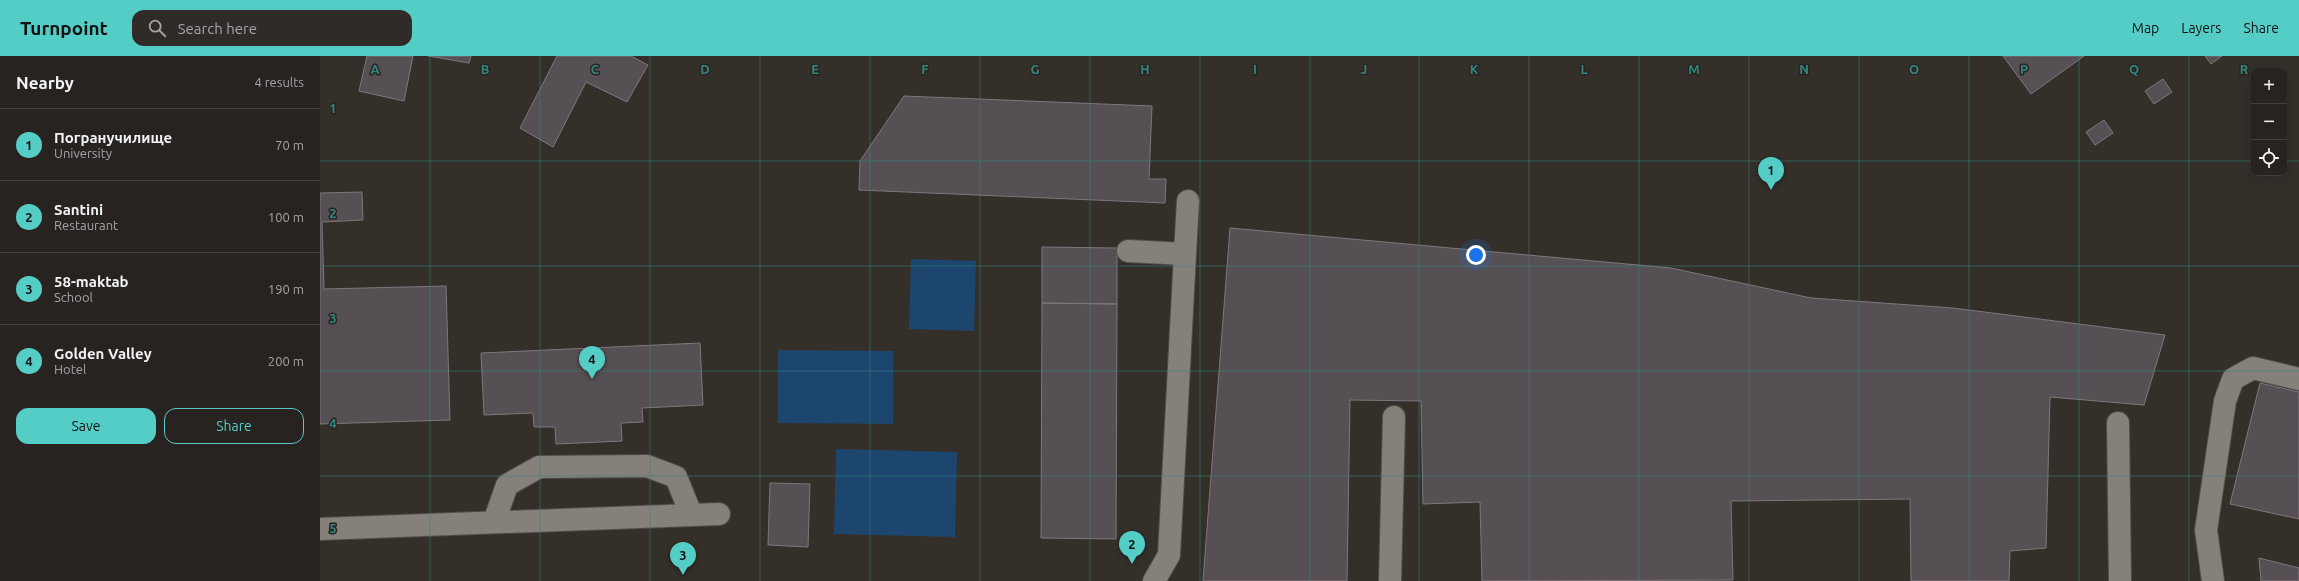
<!DOCTYPE html>
<meta charset="utf-8">
<style>
:root{--surface:#282320;--page:#302b29;--text:#f1f3f6;--muted:#a5a4a5;--line:#44403e;--accent:#54cdc7}
body{margin:0;font-family:Ubuntu,sans-serif;background:var(--page);color:var(--text)}
.controls{position:absolute;right:12px;top:12px;display:grid;overflow:hidden;border-radius:8px;box-shadow:0 4px 16px #0002}
.controls button{width:36px;height:36px;display:grid;place-items:center;padding:0;border:0;border-bottom:1px solid var(--line);background:var(--surface);color:var(--text);font:20px sans-serif}
.you{position:absolute;left:1156px;top:199px;width:14px;height:14px;margin:-10px;border:3px solid #fff;border-radius:50%;background:#1a73e8;box-shadow:0 0 0 6px #1a73e833}
.badge{display:grid;place-items:center;width:26px;height:26px;border-radius:50%;background:var(--accent);color:#111;font-size:13px;font-weight:700}
.pin{position:absolute;translate:-50% -33px;filter:drop-shadow(0 1px 2px #0008)}
.pin::after{content:'';position:absolute;top:21px;width:14px;height:12px;background:inherit;clip-path:polygon(0 0,100% 0,50% 100%)}
.list{margin:0;padding:0;list-style:none}
h2{display:flex;justify-content:space-between;align-items:center;height:52px;margin:0;padding:0 16px;font-size:17px}
h2 small{font-size:13px;font-weight:400;color:var(--muted)}
.list li{display:grid;grid-template-columns:26px 1fr auto;gap:12px;align-items:center;box-sizing:border-box;height:72px;padding:0 16px;border-top:1px solid var(--line)}
.list b{display:block;font-size:15px;white-space:nowrap}
.list p{margin:0;font-size:13px;white-space:nowrap;color:var(--muted)}
.list em{font-size:13px;font-style:normal;color:var(--muted)}
.actions{display:flex;gap:8px;padding:12px 16px}
.actions a{flex:1;padding:9px 0;border:1px solid var(--accent);border-radius:12px;text-align:center;font-size:14px;color:var(--accent)}
.actions .main{background:var(--accent);color:#111}
.icon{flex:none;width:22px;height:22px;fill:none;stroke:currentColor;stroke-width:2;stroke-linecap:round;stroke-linejoin:round}
.map{position:relative;flex:none;width:1979px;height:525px;overflow:hidden}
header{display:flex;align-items:center;gap:24px;box-sizing:border-box;height:56px;padding:0 20px;background:var(--accent);color:#111}
header strong{font-size:19px}
nav{display:flex;gap:22px;margin-inline-start:auto;font-size:14px}
.search{width:280px;height:36px;background:var(--page);display:flex;align-items:center;gap:10px;box-sizing:border-box;padding:0 14px;border-radius:12px;color:var(--muted);font-size:15px}
main{display:flex}
aside{flex:1;background:var(--surface)}
.map>svg:first-child{display:block}
.water{fill:#1c466e}
.building{fill:#564f54;stroke:#7f777c}
.lines{fill:none;stroke-linecap:round;stroke-linejoin:round}
.minor-casing{stroke:#524d49;stroke-width:24}
.minor{stroke:#86807a;stroke-width:22}
.grid{fill:none;stroke:#308780;stroke-width:1;stroke-opacity:0.55}
.grid-label{font-size:13px;text-anchor:middle;font-weight:bold;fill:#308780;stroke:#2b2521;stroke-width:3;stroke-linejoin:round;paint-order:stroke}
</style>
<header>
<strong>Turnpoint</strong>
<div class="search"><svg class="icon" aria-label="search" viewBox="0 0 24 24"><circle cx="10" cy="10" r="6"/><path d="M15 15l6 6"/></svg>Search here</div>
<nav><a>Map</a><a>Layers</a><a>Share</a></nav>
</header>
<main>
<aside>
<h2>Nearby<small>4 results</small></h2>
<ul class="list">
<li><span class="badge">1</span><div><b>Погранучилище</b><p>University</p></div><em>70 m</em></li>
<li><span class="badge">2</span><div><b>Santini</b><p>Restaurant</p></div><em>100 m</em></li>
<li><span class="badge">3</span><div><b>58-maktab</b><p>School</p></div><em>190 m</em></li>
<li><span class="badge">4</span><div><b>Golden Valley</b><p>Hotel</p></div><em>200 m</em></li>
</ul>
<div class="actions"><a class="main">Save</a><a>Share</a></div>
</aside>
<div class="map">
<svg width="1979" height="525" viewBox="0 0 1979 525">
<rect width="100%" height="100%" fill="#352f2a"/>
<path class="water" d="M591 203 656 205 654 275 589 273Z
M458 294 573 295V368L458 367Z
M516 393 637 396 635 481 514 478Z"/>
<path class="building" d="M47 0H93L84 45 39 35Z
M108 0H151L149 7Z
M237 0H311L328 9 307 46 266 26 233 91 200 72Z
M1683 0H1764L1711 38Z
M1885 0H1902L1891 8Z
M1843 23 1852 36 1834 48 1825 35Z
M584 40 832 50 829 123H846L845 147 539 134 540 105Z
M1784 64 1793 77 1775 89 1766 76Z
M42 136 43 164 2 166 4 233 126 230 130 364 0 368V137Z
M910 172 1351 212 1491 242 1633 252 1845 279 1824 349 1730 341 1726 492 1690 495 1689 525H1591L1590 443 1411 445 1413 524 1162 525 1160 446 1103 448 1101 345 1030 344 1027 525H883Z
M722 191 797 192V248L722 247Z
M722 247 797 248 796 483 721 482Z
M380 287 383 349 322 352 323 366 301 367 302 385 236 388 235 371H214L213 357 164 359 161 297Z
M1940 327 1979 336V463L1910 448Z
M450 427 490 428 488 491 448 489Z
M1939 502 1979 512V525H1941Z"/>
<g class="lines">
<defs>
<path id="minor" d="M808 195 865 198 849 499 834 525
M865 198 868 145
M1798 367 1800 525
M174 466 187 429 219 411 327 410 356 421 371 458
M0 473 399 458
M1070 525 1074 361
M1893 525 1886 474 1905 345 1913 323 1933 312 1979 323"/>
</defs>
<use href="#minor" class="minor-casing"/>
<use href="#minor" class="minor"/>
</g>
<path class="grid" d="M110 0V525M220 0V525M330 0V525M440 0V525M550 0V525M660 0V525M770 0V525M880 0V525M990 0V525M1099 0V525M1209 0V525M1319 0V525M1429 0V525M1539 0V525M1649 0V525M1759 0V525M1869 0V525M0 105H1934M1964 105H1979M0 210H1979M0 315H1979M0 420H1979"/>
<g class="grid-label">
<text x="55" y="18">A</text>
<text x="165" y="18">B</text>
<text x="275" y="18">C</text>
<text x="385" y="18">D</text>
<text x="495" y="18">E</text>
<text x="605" y="18">F</text>
<text x="715" y="18">G</text>
<text x="825" y="18">H</text>
<text x="935" y="18">I</text>
<text x="1044" y="18">J</text>
<text x="1154" y="18">K</text>
<text x="1264" y="18">L</text>
<text x="1374" y="18">M</text>
<text x="1484" y="18">N</text>
<text x="1594" y="18">O</text>
<text x="1704" y="18">P</text>
<text x="1814" y="18">Q</text>
<text x="1924" y="18">R</text>
<text x="13" y="57">1</text>
<text x="13" y="162">2</text>
<text x="13" y="267">3</text>
<text x="13" y="372">4</text>
<text x="13" y="477">5</text>
</g>
</svg>
<div class="controls">
<button>+</button>
<button>−</button>
<button><svg class="icon" aria-label="locate" viewBox="0 0 24 24"><circle cx="12" cy="12" r="6"/><path d="M12 2v4M12 18v4M2 12h4M18 12h4"/></svg></button>
</div>
<div class="you"></div>
<div class="pin badge" style="left:1451px;top:134px">1</div>
<div class="pin badge" style="left:812px;top:508px">2</div>
<div class="pin badge" style="left:363px;top:519px">3</div>
<div class="pin badge" style="left:272px;top:323px">4</div>
</div>
</main>
